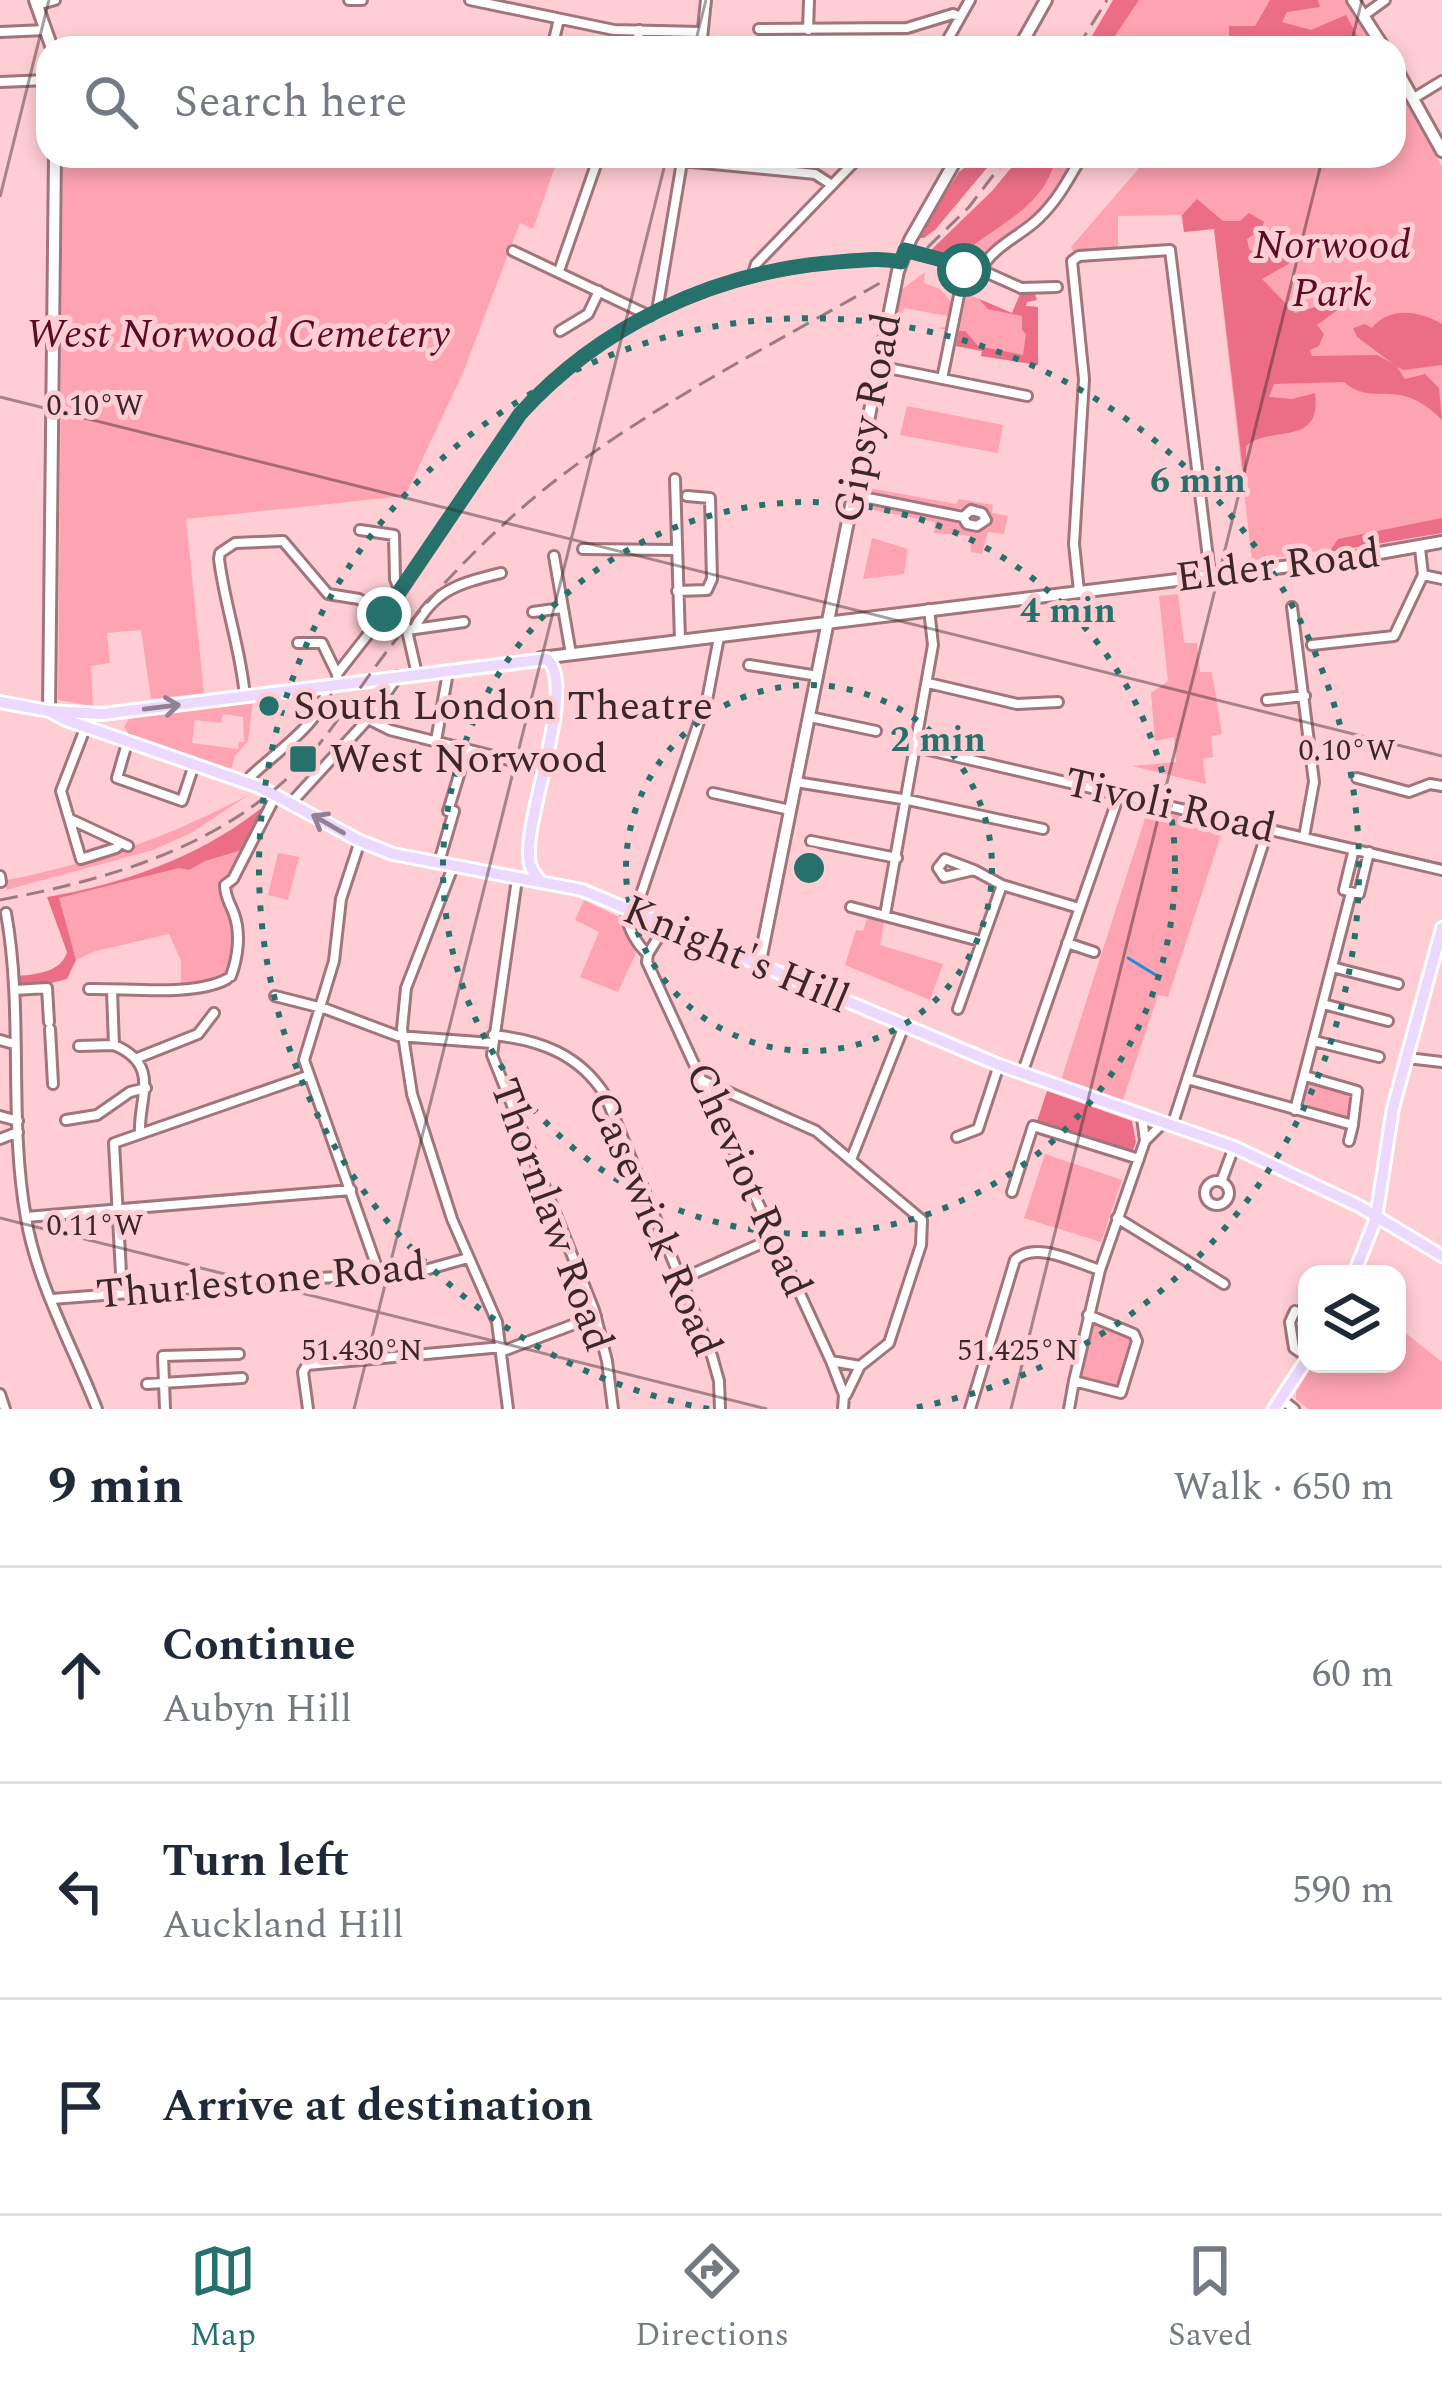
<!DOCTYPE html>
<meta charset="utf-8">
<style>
:root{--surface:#fff;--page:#f6f6f7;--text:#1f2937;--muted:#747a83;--line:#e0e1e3;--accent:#27716d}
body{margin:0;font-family:Spectral,serif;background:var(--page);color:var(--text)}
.controls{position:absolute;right:36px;bottom:36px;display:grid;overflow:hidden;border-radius:24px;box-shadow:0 6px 18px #0003}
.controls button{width:108px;height:108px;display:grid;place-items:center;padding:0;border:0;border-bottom:3px solid var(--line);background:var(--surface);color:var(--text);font:60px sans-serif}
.stop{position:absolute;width:36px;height:36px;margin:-27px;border:9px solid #27716d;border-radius:50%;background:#fff}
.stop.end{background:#27716d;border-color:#fff;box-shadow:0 3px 12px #0008}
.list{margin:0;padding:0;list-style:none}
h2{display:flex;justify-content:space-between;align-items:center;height:156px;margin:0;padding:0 48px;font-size:51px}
h2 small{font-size:39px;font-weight:400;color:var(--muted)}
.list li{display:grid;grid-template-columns:78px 1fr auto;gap:36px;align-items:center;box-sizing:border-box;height:216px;padding:0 48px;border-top:3px solid var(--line)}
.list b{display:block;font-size:45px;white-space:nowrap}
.list p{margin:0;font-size:39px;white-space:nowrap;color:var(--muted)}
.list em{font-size:39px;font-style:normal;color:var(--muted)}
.icon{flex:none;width:66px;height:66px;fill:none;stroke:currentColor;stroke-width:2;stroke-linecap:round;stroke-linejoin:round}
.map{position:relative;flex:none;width:1442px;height:1409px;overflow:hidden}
.search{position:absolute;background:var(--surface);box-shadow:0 6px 18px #0003;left:36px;right:36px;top:36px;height:132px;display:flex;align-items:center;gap:30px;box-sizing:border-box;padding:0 42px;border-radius:36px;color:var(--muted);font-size:45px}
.sheet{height:804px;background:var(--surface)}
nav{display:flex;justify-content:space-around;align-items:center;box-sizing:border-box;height:168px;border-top:3px solid var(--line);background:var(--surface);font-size:33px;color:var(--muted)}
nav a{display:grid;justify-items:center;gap:6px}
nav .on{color:var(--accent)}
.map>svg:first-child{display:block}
.green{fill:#fea3b1;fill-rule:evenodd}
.forest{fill:#eb6e86}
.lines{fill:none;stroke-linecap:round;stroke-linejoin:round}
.stream{stroke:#2689de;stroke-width:3}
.street-casing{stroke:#a0757b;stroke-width:14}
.secondary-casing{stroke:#a0757b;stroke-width:16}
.primary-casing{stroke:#fff;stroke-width:16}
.street{stroke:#fff;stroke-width:8}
.secondary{stroke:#fff;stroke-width:10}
.primary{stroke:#edd8fe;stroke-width:10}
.rail{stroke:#9c7b7f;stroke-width:3;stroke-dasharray:18 9;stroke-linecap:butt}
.primary-bridge-casing{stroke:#fff;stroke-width:16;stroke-linecap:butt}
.primary-bridge{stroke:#edd8fe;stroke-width:10}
.oneway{stroke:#938094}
.route{stroke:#27716d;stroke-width:15}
.ticks{fill:none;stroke:#392729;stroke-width:3;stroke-opacity:0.45}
.ring{fill:none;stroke:#27716d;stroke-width:6;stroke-dasharray:6 12}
.poi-dot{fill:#27716d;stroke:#feced4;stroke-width:4.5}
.labels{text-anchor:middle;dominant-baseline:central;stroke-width:10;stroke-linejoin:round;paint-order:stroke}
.park-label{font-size:42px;font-style:italic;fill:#5b0b24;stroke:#feced4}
.street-label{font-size:42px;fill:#392729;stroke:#feced4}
.poi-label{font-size:42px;fill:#392729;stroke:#feced4;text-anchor:start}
.ticks-label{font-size:30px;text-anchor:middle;fill:#392729;stroke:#feced4;stroke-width:10;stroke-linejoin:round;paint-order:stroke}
.centre{fill:#27716d;stroke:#feced4;stroke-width:6}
.ring-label{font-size:36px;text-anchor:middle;font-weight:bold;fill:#27716d;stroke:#feced4;stroke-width:10;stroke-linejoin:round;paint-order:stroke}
</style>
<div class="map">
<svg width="1442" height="1409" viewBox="0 0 1442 1409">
<rect width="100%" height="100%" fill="#feced4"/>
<path class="green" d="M1119 0H1345L1375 48H1091Z
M1394 79 1442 167V533L1252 561 1214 229 1184 232 1181 215 1118 216V247L1074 253 1071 247 1140 167 1127 156H1394Z
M63 156H559L533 229 520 223 463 373 405 496 186 519 204 693 151 699 141 630 107 633 110 663 91 666 93 706 58 700Z
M1056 156H1074L1058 193 1035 217 980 261 958 258C993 226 1046 208 1056 156Z
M925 272 924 283 940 289 953 304 948 330 937 328 946 327 947 316 904 308 901 321 895 320 901 290Z
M967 294 1012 313 1020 294H1035L1037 300 1027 302 1026 306 1038 307V365L981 356 982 351 956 346Z
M907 406 1003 425 998 453 900 435Z
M869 488 956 504 959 499 993 505 992 513 1008 516 1004 534 988 532 982 554 971 552 970 536 934 533 935 522 864 508 865 503 958 522 972 531 989 527 988 511 967 506C947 516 892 500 867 495Z
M872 538 908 549 904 574 863 579Z
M1178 594 1184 643H1197L1200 672H1212L1222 734 1211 736 1213 757 1203 759 1206 784 1132 766 1176 762 1174 737 1155 741 1151 693 1168 681 1159 596Z
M253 702 248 741 235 756 230 773 129 734 124 727 131 715ZM223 714 243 717 244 742H239L238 749 192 743 195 720 221 723Z
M250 794 191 833 153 850 6 890 7 880C94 863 172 836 250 794Z
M270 801 276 804 229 898 245 940 238 972 218 981 181 985V961L169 934 96 951 76 960 58 898 242 850Z
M1148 809 1224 826 1168 997 1158 995 1122 1103 1061 1080Z
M278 853 299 857 288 900 268 895Z
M584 900 621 918 636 953 618 992 580 977 599 932 575 920Z
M869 913 885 918 880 945 943 964 930 1000 845 965 856 930 863 931Z
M1308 1082 1354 1097 1348 1118 1303 1108Z
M1045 1154 1122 1180 1101 1242 1024 1218Z
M1093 1319 1133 1338 1115 1390 1082 1379Z
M1397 1326 1442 1362V1409H1308L1296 1399V1392L1313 1364H1397Z"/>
<path class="forest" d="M1113 0H1139L1107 48H1085Z
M1270 0H1318L1320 7 1287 12 1282 22 1311 30 1346 15 1364 48H1244L1229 40V26H1255Z
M979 156H997L935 230 924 238H917L959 172Z
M1021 156H1056C1046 209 994 225 958 258L930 251 992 191Z
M1197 199 1223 221H1240L1249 213 1264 222 1261 230 1247 239 1249 249 1258 256 1284 246 1290 263 1262 279 1295 313 1332 302 1339 309 1317 325 1324 334 1319 346 1310 350 1312 356 1377 355 1392 363 1357 337 1353 328 1365 324 1372 328C1390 306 1419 311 1442 324V365L1404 370 1397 367 1405 379 1425 374 1439 388 1442 420C1430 408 1417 398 1400 395 1378 392 1362 398 1344 382L1274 384 1269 397 1292 399 1315 393C1322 448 1272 424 1246 446V495L1214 229 1184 232 1182 215Z
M1020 294H1035L1037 300 1027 302 1026 306 1038 307V365L981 356 982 351 956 346 959 331H965L978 346 1023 355 1026 334 1022 330V316L988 309 979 299 1012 313Z
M1442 518V533L1329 552 1338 539Z
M270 801 242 850 205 861 189 870 179 868 59 898 76 960 67 979 47 984 37 994 23 993 19 976C38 974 61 972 67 952L47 897C127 884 209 853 270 801Z
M1047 1091 1132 1121 1136 1142 1132 1153 1036 1124Z"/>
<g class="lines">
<path class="stream" d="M1128 958 1159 977"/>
<defs>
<path id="street" d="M349 0H362
M470 0 614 30 701 32
M37 5 55 0
M1363 16 1385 0
M759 29 907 28 953 14 960 17
M808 30 809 0
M0 32 46 30
M552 48 559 19
M637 48 639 30
M701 48 706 0
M943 48 970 0
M0 82 48 80
M1414 98 1442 81
M682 161 815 174 832 185
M513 251 650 316
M905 251 981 270 1021 288 1057 287
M981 270C992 247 1019 237 1038 219 1058 200 1068 180 1082 156
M559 271 599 156
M753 274 756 264 860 156
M657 311 683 156
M560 331 588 314 599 291
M878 366 1027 396
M942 379 965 266
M675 479 680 640
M853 495 963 517 967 524 977 526 986 520 982 513 971 510 963 517
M360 530 394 535 395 579 400 592
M583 549 675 550
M554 556 571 654
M1423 575 1442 579
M677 591 707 590 712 579 710 498 687 496
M1079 591 1074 544 1084 379 1072 261 1079 256 1170 250 1210 574
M395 600 402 609 417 674
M1292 607 1314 782 1304 837
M533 612 562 608
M415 629 464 622
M408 630 414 629C434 589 461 583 501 573
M298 643H322L337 674
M1312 645 1394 636 1423 575 1420 548
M749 665 818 676
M928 683 1017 704 1058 702
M338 685 337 674 395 600 520 414C599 326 710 275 827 263 851 261 877 257 901 262
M245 697C241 649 225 607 219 559L220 553 235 543 283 541 328 594 359 599 384 614
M1267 700 1305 696
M810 717 876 731
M368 719 390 730 545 769
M86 726 61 791 81 859 116 848 120 844
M128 740 117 778 182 801 194 765
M436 741 448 672
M916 747 1442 870
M1357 778 1409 792 1430 784 1442 786
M246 781C268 757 325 723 326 688
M796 782 908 800 1043 829
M713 793 790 810
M292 802 368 719 398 676
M72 820 128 846
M360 841 341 899 334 961 304 1060 379 1273
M811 841 897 858
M1354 849 1344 890 1359 894 1369 852
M439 862 454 811H448L467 749
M453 867 406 988 402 1029 412 1094 452 1219 497 1322 508 1409
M974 870 945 859 938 868 944 877 974 870 1002 885 1079 908
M0 876 1 882
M517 879 492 1055 594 1310 607 1361 613 1409
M851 907 980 941
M627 909C624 923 637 945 648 954L647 962 831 1361 844 1395 843 1409
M635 912 708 695 719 637
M6 913C24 1013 8 1117 26 1218 37 1284 73 1347 97 1409
M885 915 933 645 929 609
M1067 943 1094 952
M648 954 666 925
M1332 967 1398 984
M231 976C238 957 241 933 234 914 230 903 225 897 225 885L233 879 276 795
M89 989C128 988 193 997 227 979
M15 990 47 988 49 1022
M112 991 114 1045C162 1065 138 1099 140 1133
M275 996 326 1009 398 1036 492 1043
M1323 1004 1388 1021
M958 1009 1002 885
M50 1029 53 1084
M493 1035C540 1040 579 1054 605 1095L712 1356 719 1381 720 1409
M0 1040 14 1044
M1314 1041 1379 1057
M79 1046 114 1045
M1407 1058 1442 1062
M135 1059 198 1034 214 1013
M1022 1074 1119 795
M1305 1076 1357 1091 1353 1124
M1187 1079 1353 1125 1349 1141
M703 1081 816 1131 922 1220 921 1245 889 1343 860 1366 846 1395
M1295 1110 1351 893
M0 1116 18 1121
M66 1120 97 1115 130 1092 146 1088
M1172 1126 1268 829
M957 1137 978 1129 999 1065
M0 1139 18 1132
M1145 1141 1163 1123
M852 1157 904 1026
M1205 1193a12 12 0 1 1 24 0a12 12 0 1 1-24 0Z
M1221 1182 1234 1147
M1012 1192 1033 1126 1139 1159
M26 1217 351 1190
M1117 1218 1224 1284
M681 1279 774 1238
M122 1292 114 1143 307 1076
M52 1299 425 1270 468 1258
M1295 1311 1290 1322 1294 1348 1307 1357
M503 1351 596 1316
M831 1361 860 1366
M1074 1381 1100 1270 1145 1141 1142 1117
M147 1384 242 1378
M0 1394 5 1409
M1281 1399 1294 1409
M165 1409 163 1356 239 1354
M308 1409 303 1372 307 1365 502 1347
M970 1409 1015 1260C1036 1240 1076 1263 1100 1270
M1069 1409 1074 1381 1121 1393 1137 1341 1134 1334 1088 1315"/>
<path id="secondary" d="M35 0 52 48
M1353 0 1384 48
M1019 48 1046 0
M1394 65 1442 151
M541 658 1340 560 1442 542
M49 711 55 156
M759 966 898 271 910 240 958 156"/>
<path id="primary" d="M0 702 49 711 66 720 259 787
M49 711 103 714 547 659C579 687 520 825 530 864 532 872 535 874 540 881
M271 793 360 841 393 854 582 890 999 1065 1234 1147 1359 1206 1442 1256
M1354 1274 1376 1218 1393 1108 1442 928
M1274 1409 1307 1359"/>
</defs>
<use href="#street" class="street-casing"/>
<use href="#secondary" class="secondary-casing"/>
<use href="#primary" class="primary-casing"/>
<use href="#street" class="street"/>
<use href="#secondary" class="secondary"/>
<use href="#primary" class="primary"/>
<path class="rail" d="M1077 48 1107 0
M927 248 969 207 1008 156
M0 900C111 879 222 847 303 763 336 727 361 684 391 646 430 596 475 549 523 507 627 417 767 348 887 279"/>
<defs>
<path id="primary-bridge" d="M259 787 271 793"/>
</defs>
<use href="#primary-bridge" class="primary-bridge-casing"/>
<use href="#primary-bridge" class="primary-bridge"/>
</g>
<defs><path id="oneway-shaft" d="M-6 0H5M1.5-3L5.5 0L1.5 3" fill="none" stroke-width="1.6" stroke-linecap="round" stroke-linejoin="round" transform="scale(3)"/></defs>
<g class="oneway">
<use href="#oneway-shaft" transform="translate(162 707) rotate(-7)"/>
<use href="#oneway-shaft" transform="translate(328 824) rotate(-150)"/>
</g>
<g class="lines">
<path class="route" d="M384 614 520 414C599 327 710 274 827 263 851 261 877 257 901 262L905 250 965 266 964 270"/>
</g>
<path class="ticks" d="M694 48 706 0M1350 48 1362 0M0 197 49 0M0 397 1442 756M0 1218 767 1409M354 1409 667 156M1011 1409 1323 156"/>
<g class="ring">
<circle cx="809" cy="868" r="183"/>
<circle cx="809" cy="868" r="366"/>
<path d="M709 1409A550 550 0 1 1 909 1409"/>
</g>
<g class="poi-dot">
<circle cx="269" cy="706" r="12"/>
<rect x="288" y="744" width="30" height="30" rx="6"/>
</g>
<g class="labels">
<g class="park-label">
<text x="1332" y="245">Norwood<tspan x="1332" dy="48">Park</tspan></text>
<text x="238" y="334">West Norwood Cemetery</text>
</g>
<g class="street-label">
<text transform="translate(868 418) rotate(-79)">Gipsy Road</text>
<text transform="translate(1278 566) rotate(-7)">Elder Road</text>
<text transform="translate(1170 806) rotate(13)">Tivoli Road</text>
<text transform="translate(736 955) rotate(23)">Knight's Hill</text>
<text transform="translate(748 1180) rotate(66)">Cheviot Road</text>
<text transform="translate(551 1215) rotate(70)">Thornlaw Road</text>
<text transform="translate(654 1224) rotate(67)">Casewick Road</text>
<text transform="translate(261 1281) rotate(-5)">Thurlestone Road</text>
</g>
<g class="poi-label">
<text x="293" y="706">South London Theatre</text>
<text x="330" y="759">West Norwood</text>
</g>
</g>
<g class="ticks-label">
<text x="95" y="415">0.10°W</text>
<text x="1347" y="760">0.10°W</text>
<text x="95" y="1235">0.11°W</text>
<text x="362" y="1360">51.430°N</text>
<text x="1018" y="1360">51.425°N</text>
</g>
<circle cx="809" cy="868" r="18" class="centre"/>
<g class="ring-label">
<text x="1198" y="492">6 min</text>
<text x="1068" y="622">4 min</text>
<text x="938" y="751">2 min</text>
</g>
</svg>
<div class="controls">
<button><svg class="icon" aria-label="layers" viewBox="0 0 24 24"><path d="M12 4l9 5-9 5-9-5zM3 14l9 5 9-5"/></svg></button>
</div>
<div class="stop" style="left:964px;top:270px"></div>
<div class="stop end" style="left:384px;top:614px"></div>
<div class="search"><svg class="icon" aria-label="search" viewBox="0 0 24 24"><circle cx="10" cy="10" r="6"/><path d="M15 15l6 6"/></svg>Search here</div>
</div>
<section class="sheet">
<h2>9 min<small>Walk · 650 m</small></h2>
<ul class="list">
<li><svg class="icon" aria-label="ahead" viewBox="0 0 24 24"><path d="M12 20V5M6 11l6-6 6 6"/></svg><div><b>Continue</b><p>Aubyn Hill</p></div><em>60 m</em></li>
<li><svg class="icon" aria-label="left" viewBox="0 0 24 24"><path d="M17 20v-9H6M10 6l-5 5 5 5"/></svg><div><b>Turn left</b><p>Auckland Hill</p></div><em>590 m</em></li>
<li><svg class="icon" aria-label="arrive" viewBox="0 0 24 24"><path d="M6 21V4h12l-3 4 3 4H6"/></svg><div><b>Arrive at destination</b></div></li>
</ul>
</section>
<nav>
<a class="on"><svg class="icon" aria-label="map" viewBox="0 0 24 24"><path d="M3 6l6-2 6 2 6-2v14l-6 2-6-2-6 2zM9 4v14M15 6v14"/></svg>Map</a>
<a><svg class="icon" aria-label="directions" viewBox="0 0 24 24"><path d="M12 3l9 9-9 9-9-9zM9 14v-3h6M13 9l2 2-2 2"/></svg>Directions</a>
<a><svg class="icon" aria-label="saved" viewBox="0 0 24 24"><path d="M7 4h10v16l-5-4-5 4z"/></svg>Saved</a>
</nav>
